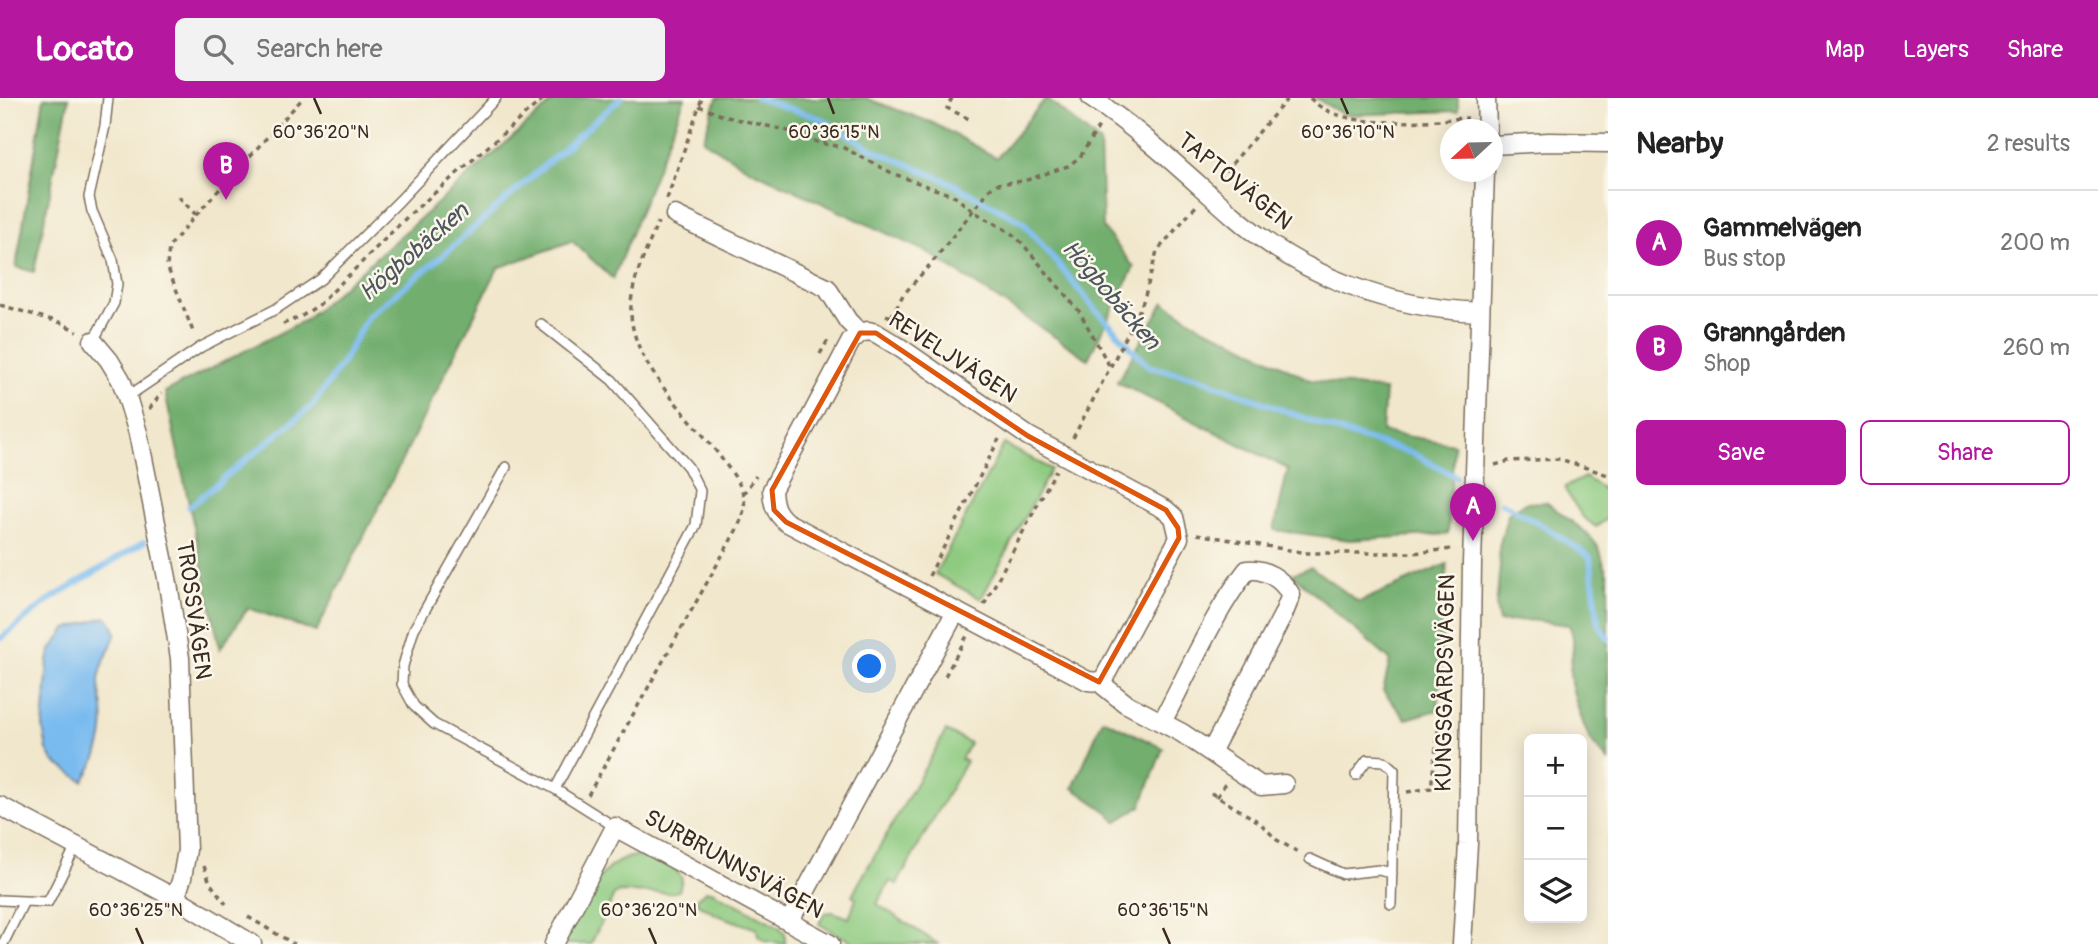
<!DOCTYPE html>
<meta charset="utf-8">
<style>
:root{--surface:#fff;--page:#f2f2f2;--text:#222;--muted:#767676;--line:#e0e0e0;--accent:#b5179e}
body{margin:0;font-family:Pangolin,sans-serif;background:var(--page);color:var(--text)}
.controls{position:absolute;right:21px;bottom:21px;display:grid;overflow:hidden;border-radius:10px;box-shadow:0 4px 18px #0003}
.controls button{width:63px;height:63px;display:grid;place-items:center;padding:0;border:0;border-bottom:2px solid var(--line);background:var(--surface);color:var(--text);font:35px sans-serif}
.compass{position:absolute;left:1440px;top:21px;width:63px;height:63px;border-radius:50%;background:var(--surface);box-shadow:0 4px 18px #0003;rotate:248deg}
.you{position:absolute;left:870px;top:569px;width:24px;height:24px;margin:-18px;border:5px solid #fff;border-radius:50%;background:#1a73e8;box-shadow:0 0 0 10px #1a73e833}
.badge{display:grid;place-items:center;width:46px;height:46px;border-radius:50%;background:var(--accent);color:#fff;font-size:23px;font-weight:700}
.pin{position:absolute;translate:-50% -58px;filter:drop-shadow(0 2px 4px #0008)}
.pin::after{content:'';position:absolute;top:37px;width:24px;height:21px;background:inherit;clip-path:polygon(0 0,100% 0,50% 100%)}
.list{margin:0;padding:0;list-style:none}
h2{display:flex;justify-content:space-between;align-items:center;height:91px;margin:0;padding:0 28px;font-size:30px}
h2 small{font-size:23px;font-weight:400;color:var(--muted)}
.list li{display:grid;grid-template-columns:46px 1fr auto;gap:21px;align-items:center;box-sizing:border-box;height:105px;padding:0 28px;border-top:2px solid var(--line)}
.list b{display:block;font-size:26px;white-space:nowrap}
.list p{margin:0;font-size:23px;white-space:nowrap;color:var(--muted)}
.list em{font-size:23px;font-style:normal;color:var(--muted)}
.actions{display:flex;gap:14px;padding:21px 28px}
.actions a{flex:1;padding:16px 0;border:2px solid var(--accent);border-radius:10px;text-align:center;font-size:24px;color:var(--accent)}
.actions .main{background:var(--accent);color:#fff}
.icon{flex:none;width:38px;height:38px;fill:none;stroke:currentColor;stroke-width:2;stroke-linecap:round;stroke-linejoin:round}
.map{position:relative;flex:none;width:1608px;height:846px;overflow:hidden}
header{display:flex;align-items:center;gap:42px;box-sizing:border-box;height:98px;padding:0 35px;background:var(--accent);color:#fff}
header strong{font-size:33px}
nav{display:flex;gap:38px;margin-inline-start:auto;font-size:24px}
.search{width:490px;height:63px;background:var(--page);display:flex;align-items:center;gap:18px;box-sizing:border-box;padding:0 24px;border-radius:10px;color:var(--muted);font-size:26px}
main{display:flex}
aside{flex:1;background:var(--surface)}
.map>svg:first-child{display:block}
.green{fill:#8eca80;stroke:#647a4f;stroke-width:2}
.forest{fill:#72ae6e;stroke:#566c46;stroke-width:2}
.water{fill:#7abbef;stroke:#5a7286;stroke-width:2}
.lines{fill:none;stroke-linecap:round;stroke-linejoin:round}
.stream{stroke:#7abbef;stroke-width:6}
.lane-casing{stroke:#7b6c5b;stroke-width:12}
.street-casing{stroke:#7b6c5b;stroke-width:21}
.path{stroke:#7b6c5b;stroke-width:3.5;stroke-dasharray:5 5;stroke-linecap:butt}
.lane{stroke:#fff;stroke-width:9}
.street{stroke:#fff;stroke-width:18}
.marked{fill:none;stroke:#df570d;stroke-width:5;stroke-linejoin:round}
.ticks{fill:none;stroke:#3b2a1e;stroke-width:2.5}
.labels{text-anchor:middle;dominant-baseline:central;stroke-width:5;stroke-linejoin:round;paint-order:stroke}
.street-label{font-size:23px;fill:#3b2a1e;stroke:#fbf7ec}
.water-label{font-size:24px;font-style:italic;fill:#4e565d;stroke:#fbf7ec}
.ticks-label{font-size:18px;text-anchor:middle;fill:#3b2a1e;stroke:#fbf7ec;stroke-width:5;stroke-linejoin:round;paint-order:stroke}
</style>
<header>
<strong>Locato</strong>
<div class="search"><svg class="icon" aria-label="search" viewBox="0 0 24 24"><circle cx="10" cy="10" r="6"/><path d="M15 15l6 6"/></svg>Search here</div>
<nav><a>Map</a><a>Layers</a><a>Share</a></nav>
</header>
<main>
<div class="map">
<svg width="1608" height="846" viewBox="0 0 1608 846">
<rect width="100%" height="100%" fill="#fbf7ec"/>
<filter id="ink" filterUnits="userSpaceOnUse"><feTurbulence type="fractalNoise" baseFrequency=".0143" numOctaves="2"/><feDisplacementMap in="SourceGraphic" scale="14" xChannelSelector="R" yChannelSelector="G"/><feConvolveMatrix kernelMatrix="1 2 1 2 8 2 1 2 1" color-interpolation-filters="sRGB"/></filter>
<filter id="wash" filterUnits="userSpaceOnUse"><feTurbulence type="fractalNoise" baseFrequency=".00686" numOctaves="4" result="noise"/><feDisplacementMap in="SourceGraphic" scale="28" xChannelSelector="R" yChannelSelector="G"/><feGaussianBlur stdDeviation="1.57" result="paint"/><feColorMatrix in="noise" values="0 0 0 0 0 0 0 0 0 0 0 0 0 0 0 0 0 1.4 0 .05"/><feComposite in="paint" operator="in"/></filter>
<g filter="url(#wash)">
<rect width="100%" height="100%" fill="#f1e7cc"/>
<path class="green" d="M1004 346 1051 371 981 501 935 476Z
M1585 379 1608 394V420L1596 429 1582 418 1566 393 1565 389Z
M946 633 970 645 961 661 966 663 897 786 890 783 877 806 938 846H856L819 826 824 815 833 814 849 820 856 801 852 797Z
M635 758C653 759 674 764 682 781L679 793 668 795 619 794 614 797 591 846H564C581 813 594 765 635 758Z
M706 793H712L778 828 785 835V846L764 843 758 838 757 831 717 817 697 805V800Z"/>
<path class="forest" d="M44 0H69L34 174 16 169Z
M557 0H685L613 181 572 143 498 170 316 534 248 510 220 551 165 294 305 222Z
M717 0H865L933 25 997 60 1046 0 1100 45 1103 130 1134 169 1088 261 927 154 749 71 703 42Z
M1315 0H1458V13L1344 17Z
M1164 204 1202 229 1235 243 1310 282 1385 292 1382 334 1454 346 1448 436 1350 442 1274 432 1288 371 1117 284Z
M1546 404 1588 436 1599 450 1608 479V663C1602 656 1595 649 1590 641 1583 628 1571 591 1570 577 1570 558 1578 545 1569 527L1529 522 1499 524 1496 509 1500 468 1499 449 1508 416 1525 405Z
M1447 466 1438 612 1406 621 1383 593 1390 562 1292 476 1311 469 1359 504Z
M1103 621 1163 650 1141 708 1116 724 1109 715 1073 690Z"/>
<path class="water" d="M105 519 110 522 116 535C111 550 100 567 99 582 98 592 102 600 103 610 106 637 99 661 83 683L53 663 47 652 43 629 48 563 51 552 66 531Z"/>
<g class="lines">
<path class="stream" d="M757 0 822 21 872 51 949 84 1023 124 1095 211 1149 269 1196 279 1341 334 1412 355 1456 379
M1502 405 1545 429 1590 459 1599 528 1608 540
M189 409 313 307 342 265 368 218 441 159 621 0
M0 541 49 502 144 444"/>
</g>
</g>
<g filter="url(#ink)">
<g class="lines">
<defs>
<path id="lane" d="M541 226 612 282 688 369 700 393 696 427 555 691
M93 243 114 205 117 186 113 162 92 113 89 99 105 28 108 0
M127 299 201 249 276 211 321 181 400 102 496 0
M506 369 414 531 403 568 402 586 414 608 434 626 555 691 615 729
M1356 677 1367 662 1384 663 1394 672 1391 806
M1310 761 1343 776 1379 772 1392 775
M0 802 48 804 76 748
M3 846 24 803"/>
<path id="street" d="M1091 0C1143 34 1188 78 1235 119 1304 179 1389 210 1479 214
M1486 0 1487 32
M1492 47 1549 44 1608 45
M675 117 827 190 848 223 860 235
M868 233 876 235 899 249 1028 338 1166 412 1174 419 1179 440 1103 582 1099 584 1088 583 786 424C775 414 773 407 772 392L851 243 860 235Z
M93 243 109 262 121 282 127 299 138 335 167 480 180 560 187 752 182 780 175 801
M1099 584 1125 605 1182 635 1261 688 1284 686
M1162 624C1189 574 1212 517 1247 472 1265 470 1282 481 1291 497L1283 517 1211 654
M0 708 186 806 252 846
M789 824 956 513
M554 846 615 729 830 846
M1462 846 1468 746 1472 465 1485 74"/>
</defs>
<use href="#lane" class="lane-casing"/>
<use href="#street" class="street-casing"/>
<path class="path" d="M952 0 947 10 971 22
M1310 0C1342 35 1424 22 1468 20
M699 8 723 18 785 32 820 45 842 49 894 76 954 98 973 113 1011 135 1022 145 1079 213 1110 269
M215 59 233 76
M1219 81 1288 0
M179 99 196 117 169 149 167 168 194 236
M667 101 702 0
M196 117 303 0
M0 207 59 224 77 233
M886 217 898 222 906 229
M891 219 903 197 935 161 990 91 997 86 1024 83 1068 68 1080 59 1099 28
M283 226 302 218 320 206 408 118 544 0
M820 256 828 242
M149 311 162 295
M1073 340 1136 220 1144 201 1157 153 1196 108
M1495 367 1509 363 1560 361 1608 377
M743 396 756 378
M1197 436 1306 455H1414L1453 451
M929 478 999 341
M984 507 1056 372
M945 578 967 538
M1407 694 1431 690 1438 633H1450
M1211 695 1259 724 1277 742 1298 754
M588 697 737 431C741 422 746 411 744 401 742 386 732 375 724 364 693 319 634 272 631 216 629 186 647 152 658 124
M1217 699 1225 686
M204 768 210 785 226 806
M248 819 294 846"/>
<use href="#lane" class="lane"/>
<use href="#street" class="street"/>
</g>
</g>
<path class="marked" d="M860 235H876L1028 338 1166 412 1178 430 1179 440 1099 584 786 424 774 412 772 392Z"/>
<path class="ticks" d="M314 0 321 16M828 0 834 16M1341 0 1348 16M136 830 143 846M649 830 656 846M1163 830 1170 846"/>
<g class="labels">
<g class="street-label">
<text transform="translate(1235 83) rotate(39)">TAPTOVÄGEN</text>
<text transform="translate(953 259) rotate(33)">REVELJVÄGEN</text>
<text transform="translate(194 512) rotate(82)">TROSSVÄGEN</text>
<text transform="translate(1445 585) rotate(-89)">KUNGSGÅRDSVÄGEN</text>
<text transform="translate(734 766) rotate(29)">SURBRUNNSVÄGEN</text>
</g>
<g class="water-label">
<text transform="translate(414 154) rotate(-41)">Högbobäcken</text>
<text transform="translate(1111 197) rotate(49)">Högbobäcken</text>
</g>
</g>
<g class="ticks-label">
<text x="321" y="40">60°36'20"N</text>
<text x="834" y="40">60°36'15"N</text>
<text x="1348" y="40">60°36'10"N</text>
<text x="136" y="818">60°36'25"N</text>
<text x="649" y="818">60°36'20"N</text>
<text x="1163" y="818">60°36'15"N</text>
</g>
</svg>
<div class="controls">
<button>+</button>
<button>−</button>
<button><svg class="icon" aria-label="layers" viewBox="0 0 24 24"><path d="M12 4l9 5-9 5-9-5zM3 14l9 5 9-5"/></svg></button>
</div>
<svg class="compass" viewBox="-18 -18 36 36"><path d="M0-13l5 13h-10z" fill="#e53935"/><path d="M0 13l5-13h-10z" fill="#767676"/></svg>
<div class="you"></div>
<div class="pin badge" style="left:1473px;top:443px">A</div>
<div class="pin badge" style="left:226px;top:102px">B</div>
</div>
<aside>
<h2>Nearby<small>2 results</small></h2>
<ul class="list">
<li><span class="badge">A</span><div><b>Gammelvägen</b><p>Bus stop</p></div><em>200 m</em></li>
<li><span class="badge">B</span><div><b>Granngården</b><p>Shop</p></div><em>260 m</em></li>
</ul>
<div class="actions"><a class="main">Save</a><a>Share</a></div>
</aside>
</main>
